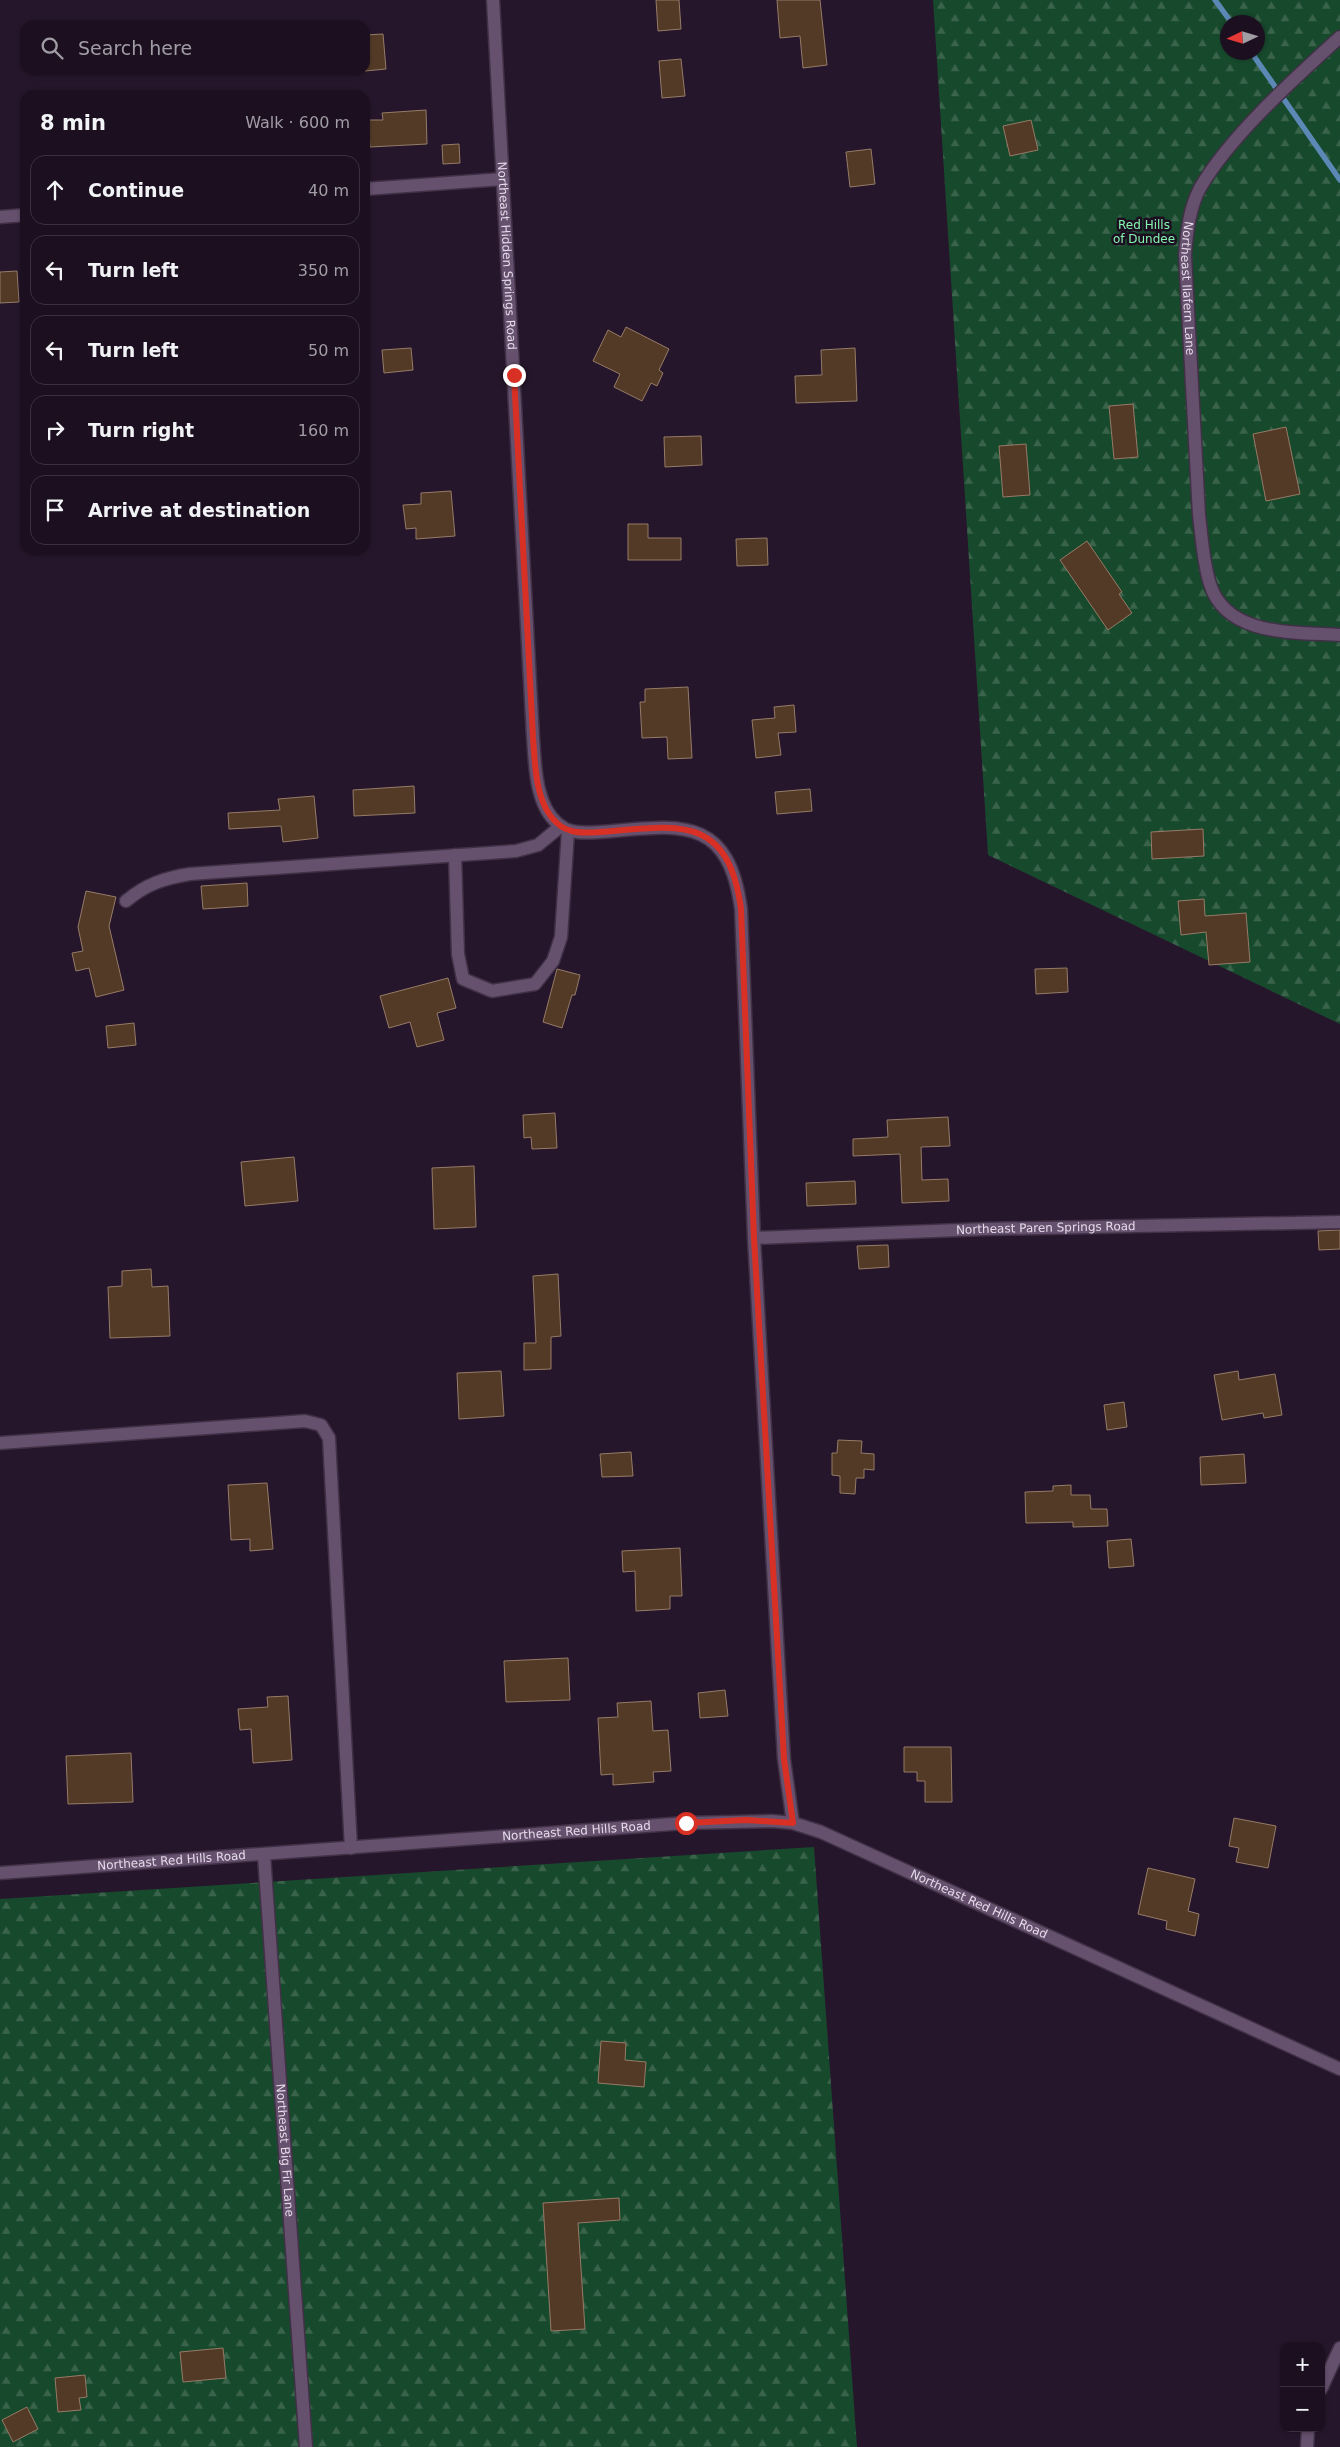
<!DOCTYPE html>
<meta charset="utf-8">
<style>
:root{--surface:#1c1020;--page:#291e2d;--text:#f1f3f6;--muted:#a09da5;--line:#3a303e}
body{margin:0;font-family:"DejaVu Sans",sans-serif;background:var(--page);color:var(--text)}
.controls{position:absolute;right:15px;bottom:15px;display:grid;overflow:hidden;border-radius:10px;box-shadow:0 1px 4px #0004}
.controls button{width:45px;height:45px;display:grid;place-items:center;padding:0;border:0;border-bottom:1px solid var(--line);background:var(--surface);color:var(--text);font:25px sans-serif}
.compass{position:absolute;left:1220px;top:15px;width:45px;height:45px;border-radius:50%;background:var(--surface);box-shadow:0 1px 4px #0004;rotate:266deg}
.stop{position:absolute;width:15px;height:15px;margin:-11px;border:4px solid #d93025;border-radius:50%;background:#fff}
.stop.end{background:#d93025;border-color:#fff;box-shadow:0 1px 5px #0008}
.list{margin:0;padding:0;list-style:none}
h2{display:flex;justify-content:space-between;align-items:center;height:65px;margin:0;padding:0 20px;font-size:21px}
h2 small{font-size:16px;font-weight:400;color:var(--muted)}
.list li{display:grid;grid-template-columns:32px 1fr auto;gap:15px;align-items:center;box-sizing:border-box;height:70px;margin:0 10px 10px;padding:0 10px;border:1px solid var(--line);border-radius:15px}
.list b{display:block;font-size:19px;white-space:nowrap}
.list em{font-size:16px;font-style:normal;color:var(--muted)}
.icon{flex:none;width:28px;height:28px;fill:none;stroke:currentColor;stroke-width:2;stroke-linecap:round;stroke-linejoin:round}
.map{position:relative;flex:none;width:1340px;height:2447px;overflow:hidden}
.search{position:absolute;background:var(--surface);box-shadow:0 1px 4px #0004;left:20px;top:20px;width:350px;height:55px;display:flex;align-items:center;gap:12px;box-sizing:border-box;padding:0 18px;border-radius:15px;color:var(--muted);font-size:19px}
.panel{position:absolute;background:var(--surface);box-shadow:0 1px 4px #0004;left:20px;top:90px;width:350px;height:465px;border-radius:15px}
.map>svg:first-child{display:block}
.forest{fill:url(#forest-firs);fill-rule:evenodd}
.lines{fill:none;stroke-linecap:round;stroke-linejoin:round}
.stream{stroke:#5b88b5;stroke-width:5.5}
.building{fill:#523a27;stroke:#967b67}
.minor-casing{stroke:#413146;stroke-width:15}
.minor{stroke:#65506d;stroke-width:12}
.route{stroke:#d93025;stroke-width:6}
.labels{text-anchor:middle;dominant-baseline:central;stroke-width:5;stroke-linejoin:round;paint-order:stroke}
.park-label{font-size:12px;fill:#83f5ad;stroke:#1c0d21}
.street-label{font-size:12px;fill:#e5dae9;stroke:#1c0d21}
</style>
<div class="map">
<svg width="1340" height="2447" viewBox="0 0 1340 2447">
<defs>
<pattern id="forest-firs" width="22" height="20" patternUnits="userSpaceOnUse" patternTransform="scale(1.25)"><rect width="22" height="20" fill="#17492c"/><path d="M5 1l3.5 6h-7zM16 11l3.5 6h-7z" fill="#39634b"/></pattern>
</defs>
<rect width="100%" height="100%" fill="#26162b"/>
<path class="forest" d="M933 0H1340V1024L988 855ZM1228 22H1258V52H1228Z
M814 1847 857 2447H0V1899Z"/>
<g class="lines">
<path class="stream" d="M1215 0 1231 22
M1251 52 1340 180"/>
</g>
<path class="building" d="M656 0H679L681 29 658 31Z
M777 0H820L827 65 803 68 800 36 780 38Z
M383 34 386 69 365 71V35Z
M681 59 685 96 662 98 659 61Z
M426 110 427 144 370 147 368 120H383L382 113Z
M1031 120 1038 150 1010 156 1003 126Z
M459 144 460 163 443 164 442 145Z
M871 149 875 184 850 187 846 152Z
M17 271 19 302 0 303V272Z
M626 327 669 349 659 370 663 373 657 386 651 383 642 401 614 387 620 374 593 361 608 330 621 337Z
M411 348 413 370 384 373 382 350Z
M855 348 857 401 796 403 795 376 822 375 821 350Z
M1133 404 1138 457 1114 459 1109 406Z
M1286 427 1300 494 1266 501 1253 434Z
M701 436 702 465 665 467 664 437Z
M1026 444 1030 495 1003 497 999 446Z
M451 491 455 536 416 539V528L406 529 403 505 421 504V493Z
M628 524H648V538H681V560H628Z
M767 538 768 565 737 566 736 539Z
M1087 541 1122 592 1119 594 1132 613 1108 630 1060 560Z
M688 687 692 758 668 759 667 737 642 738 640 702H645V689Z
M794 705 796 732 778 733 781 755 756 758 752 720 775 718 774 707Z
M414 786 415 813 354 816 353 790Z
M810 789 812 811 777 814 775 792Z
M314 796 318 838 283 842 281 826 229 829 228 813 280 810 278 799Z
M1203 829 1204 856 1152 859 1151 832Z
M247 883 248 906 203 909 201 886Z
M86 891 116 897 109 926 124 990 96 997 89 968 76 971 72 953 83 951 78 927Z
M1204 899 1205 916 1246 913 1250 962 1209 965 1206 932 1181 935 1178 901Z
M1067 968 1068 992 1036 994 1035 969Z
M557 969 580 975 575 995H572L562 1028 543 1022Z
M448 978 456 1008 437 1013 444 1040 417 1047 410 1022 389 1028 380 996Z
M134 1023 136 1045 108 1048 106 1026Z
M555 1113 557 1148 532 1149 531 1137 524 1138 523 1115Z
M948 1117 950 1146 921 1147 922 1180 948 1179 949 1201 902 1203 900 1154 853 1156V1139L888 1137 887 1120Z
M294 1157 298 1201 245 1206 241 1162Z
M474 1166 476 1227 434 1229 432 1168Z
M855 1181 856 1204 807 1206 806 1183Z
M1340 1230V1249L1319 1250 1318 1231Z
M888 1245 889 1267 859 1269 857 1246Z
M151 1269 152 1287 168 1286 170 1336 110 1338 108 1287 122 1286V1271Z
M558 1274 561 1336 551 1337V1369L524 1370V1343H536L533 1276Z
M501 1371 504 1416 459 1419 457 1373Z
M1238 1371 1239 1380 1275 1374 1282 1415 1264 1418 1263 1413 1222 1420 1214 1375Z
M1124 1402 1127 1427 1107 1430 1104 1405Z
M838 1440 862 1441 861 1453 874 1454V1470L864 1469V1478H856L855 1494 840 1493V1476L832 1475V1453H837Z
M631 1452 633 1476 602 1477 600 1454Z
M1244 1454 1246 1483 1201 1485 1200 1457Z
M267 1483 273 1549 250 1551V1539L231 1540 228 1485Z
M1071 1485V1495H1090L1091 1509H1107L1108 1526 1073 1527V1522L1026 1523 1025 1492 1053 1491V1486Z
M1131 1539 1134 1566 1109 1568 1107 1541Z
M680 1548 682 1596H670V1609L636 1611 635 1571 623 1572 622 1551Z
M568 1658 570 1700 506 1702 504 1661Z
M725 1690 728 1716 700 1718 698 1693Z
M288 1696 292 1760 253 1763 251 1729 240 1730 238 1709 268 1707 267 1697Z
M651 1701 653 1731 668 1730 671 1771 653 1772 654 1782 613 1785V1774L601 1775 598 1718 618 1717 617 1703Z
M904 1747H951L952 1802H925V1781H917V1772H904Z
M131 1753 133 1802 68 1804 66 1756Z
M1234 1818 1276 1826 1268 1868 1236 1862 1239 1848 1229 1846Z
M1148 1868 1195 1879 1188 1911 1199 1914 1195 1936 1166 1929 1167 1921 1138 1914Z
M601 2041 626 2043 625 2060 646 2062 644 2087 598 2083Z
M619 2198 620 2220 578 2223 585 2329 551 2331 543 2203Z
M223 2348 226 2378 183 2382 180 2352Z
M85 2375 87 2397 79 2398 81 2410 58 2412 55 2378Z
M27 2407 38 2429 13 2442 2 2420Z"/>
<g class="lines">
<defs>
<g id="minor">
<path id="s1" d="M493 0 533 737C535 763 535 804 557 823 568 834 585 833 600 832 678 826 728 813 741 909L754 1238 784 1759 793 1823"/>
<path id="s2" d="M1340 37C1295 78 1230 136 1200 188 1189 209 1187 232 1185 255L1199 515C1202 538 1203 562 1210 584 1226 637 1296 632 1340 635"/>
<path d="M365 189 503 179"/>
<path d="M0 217 25 215"/>
<path d="M455 855 458 954 463 979 492 991 535 984 553 961 561 937 568 831"/>
<path d="M126 901C146 884 165 878 190 874L516 851 538 845 561 826"/>
<path id="s3" d="M754 1238 985 1229 1340 1222"/>
<path d="M0 1443 305 1421 321 1425 329 1438 351 1848"/>
<path id="s4" d="M264 1855 306 2447"/>
<path id="s5" d="M0 1873 686 1823 772 1821 793 1823 821 1832 1340 2069"/>
<path d="M1321 2389 1340 2348"/>
<path d="M1307 2447 1308 2428"/>
</g>
</defs>
<use href="#minor" class="minor-casing"/>
<use href="#minor" class="minor"/>
</g>
<g class="lines">
<path class="route" d="M514 375 533 737C535 763 535 804 557 823 568 834 585 833 600 832 678 826 728 813 741 909L754 1238 784 1759 793 1823 746 1820 686 1823"/>
</g>
<g class="labels">
<g class="park-label">
<text x="1144" y="225">Red Hills<tspan x="1144" dy="14">of Dundee</tspan></text>
</g>
<g class="street-label">
<text stroke="none"><textPath href="#s1" startOffset="256">Northeast Hidden Springs Road</textPath></text>
<text stroke="none"><textPath href="#s2" startOffset="309">Northeast Ilafern Lane</textPath></text>
<text stroke="none"><textPath href="#s3" startOffset="292">Northeast Paren Springs Road</textPath></text>
<text stroke="none"><textPath href="#s5" startOffset="578">Northeast Red Hills Road</textPath></text>
<text stroke="none"><textPath href="#s5" startOffset="172">Northeast Red Hills Road</textPath></text>
<text stroke="none"><textPath href="#s5" startOffset="998">Northeast Red Hills Road</textPath></text>
<text stroke="none"><textPath href="#s4" startOffset="296">Northeast Big Fir Lane</textPath></text>
</g>
</g>
</svg>
<div class="controls">
<button>+</button>
<button>−</button>
</div>
<svg class="compass" viewBox="-18 -18 36 36"><path d="M0-13l5 13h-10z" fill="#e53935"/><path d="M0 13l5-13h-10z" fill="#a09da5"/></svg>
<div class="stop" style="left:686px;top:1823px"></div>
<div class="stop end" style="left:514px;top:375px"></div>
<div class="search"><svg class="icon" aria-label="search" viewBox="0 0 24 24"><circle cx="10" cy="10" r="6"/><path d="M15 15l6 6"/></svg>Search here</div>
<section class="panel">
<h2>8 min<small>Walk · 600 m</small></h2>
<ul class="list">
<li><svg class="icon" aria-label="ahead" viewBox="0 0 24 24"><path d="M12 20V5M6 11l6-6 6 6"/></svg><div><b>Continue</b></div><em>40 m</em></li>
<li><svg class="icon" aria-label="left" viewBox="0 0 24 24"><path d="M17 20v-9H6M10 6l-5 5 5 5"/></svg><div><b>Turn left</b></div><em>350 m</em></li>
<li><svg class="icon" aria-label="left" viewBox="0 0 24 24"><path d="M17 20v-9H6M10 6l-5 5 5 5"/></svg><div><b>Turn left</b></div><em>50 m</em></li>
<li><svg class="icon" aria-label="right" viewBox="0 0 24 24"><path d="M7 20v-9h11M14 6l5 5-5 5"/></svg><div><b>Turn right</b></div><em>160 m</em></li>
<li><svg class="icon" aria-label="arrive" viewBox="0 0 24 24"><path d="M6 21V4h12l-3 4 3 4H6"/></svg><div><b>Arrive at destination</b></div></li>
</ul>
</section>
</div>
